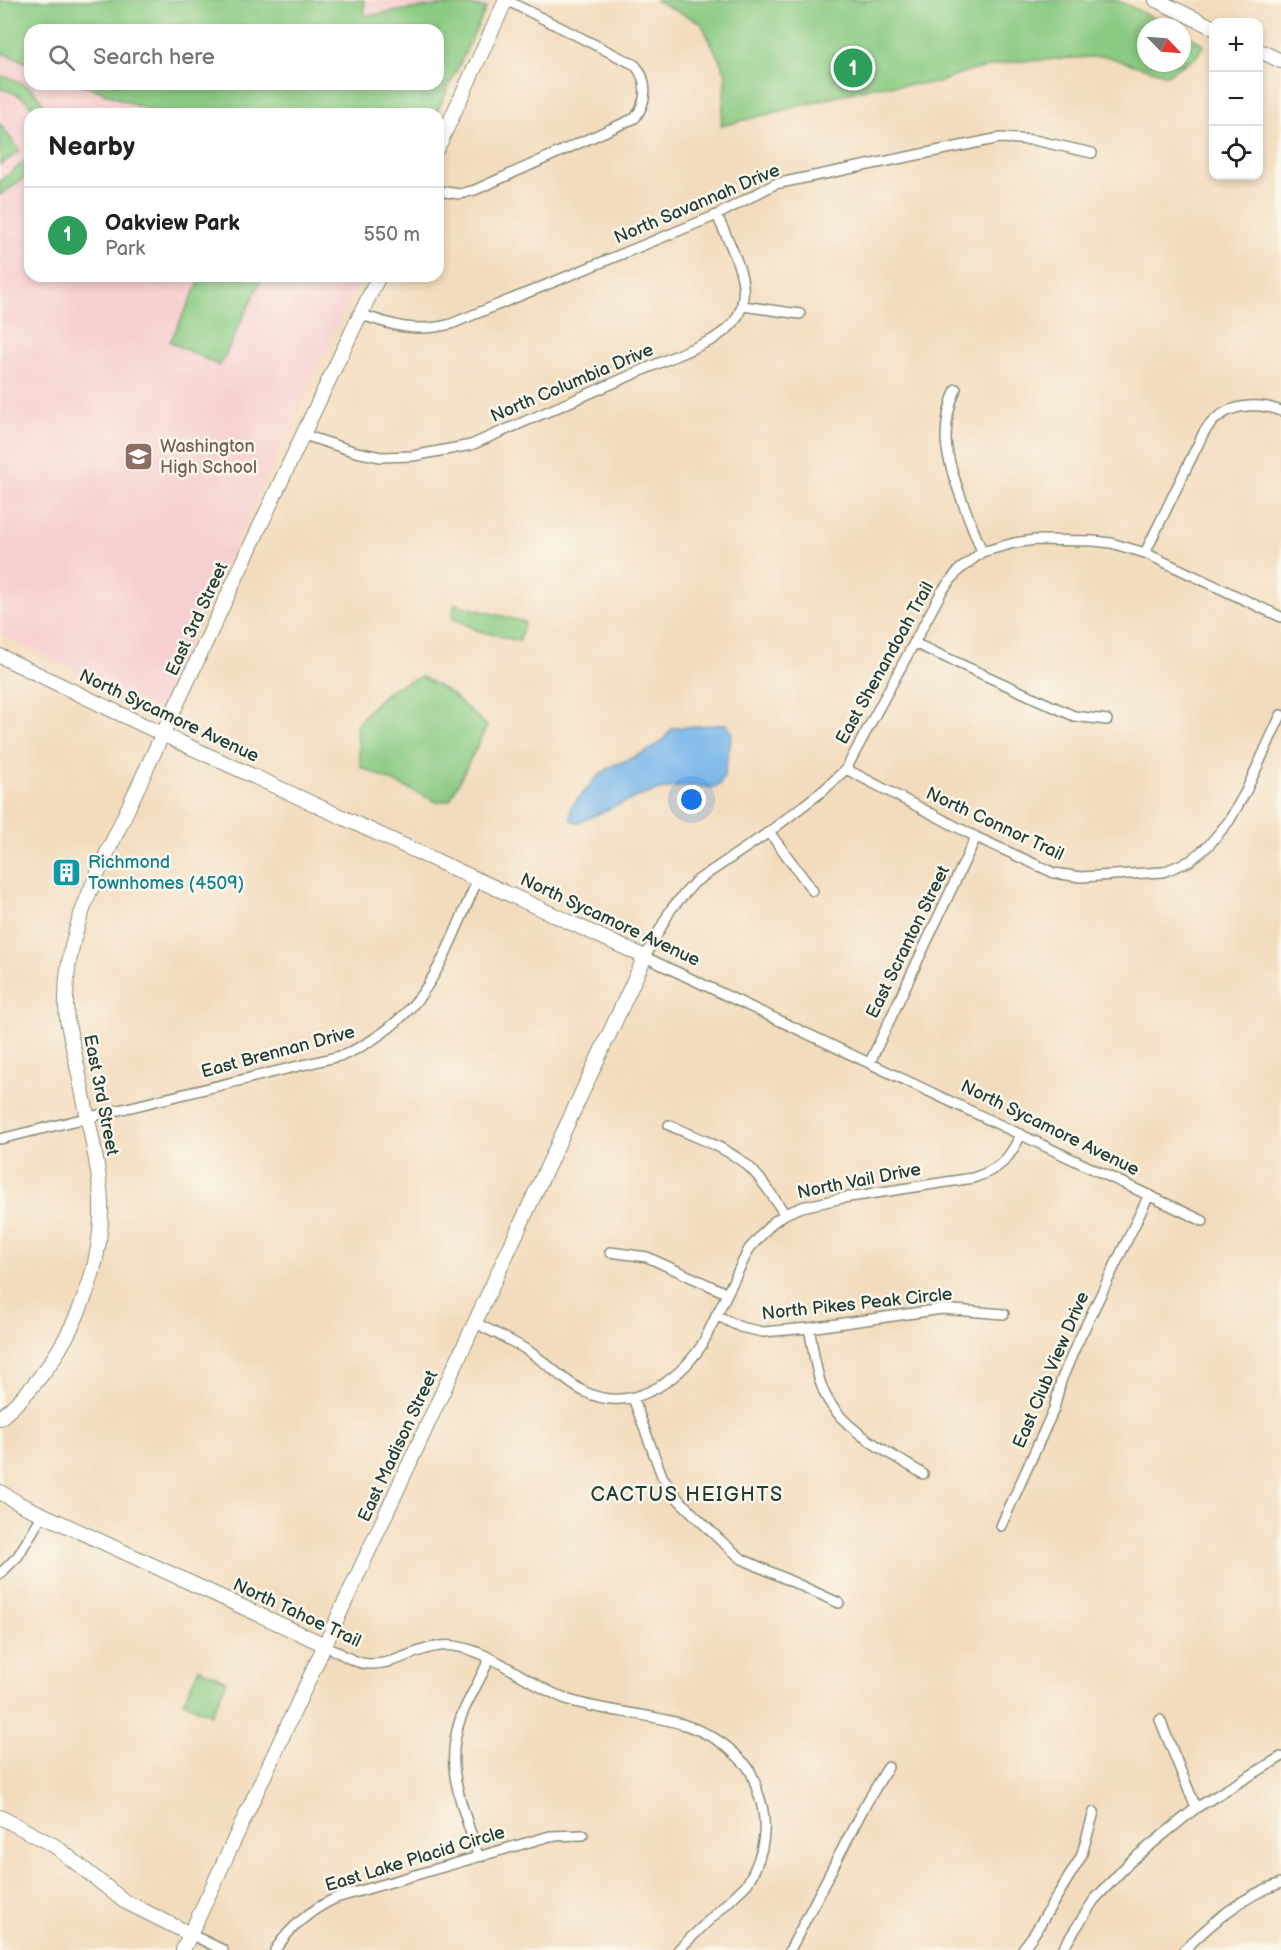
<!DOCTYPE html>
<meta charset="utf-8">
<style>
:root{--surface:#fff;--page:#f2f2f2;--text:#222;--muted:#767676;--line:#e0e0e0;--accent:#7c3aed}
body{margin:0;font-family:"Balsamiq Sans",sans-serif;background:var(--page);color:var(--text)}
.controls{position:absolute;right:18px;top:18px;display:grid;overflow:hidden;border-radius:12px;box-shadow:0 3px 9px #0003}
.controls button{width:54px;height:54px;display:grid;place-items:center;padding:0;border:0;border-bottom:2px solid var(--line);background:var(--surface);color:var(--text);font:30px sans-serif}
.compass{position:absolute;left:1137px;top:18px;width:54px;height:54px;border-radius:50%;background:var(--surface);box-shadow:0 3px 9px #0003;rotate:115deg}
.you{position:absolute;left:692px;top:800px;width:21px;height:21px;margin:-15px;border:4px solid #fff;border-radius:50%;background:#1a73e8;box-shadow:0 0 0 9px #1a73e833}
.badge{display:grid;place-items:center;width:39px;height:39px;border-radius:50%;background:var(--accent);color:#fff;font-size:20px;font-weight:700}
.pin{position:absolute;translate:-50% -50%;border:3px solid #fff;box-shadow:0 2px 6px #0006}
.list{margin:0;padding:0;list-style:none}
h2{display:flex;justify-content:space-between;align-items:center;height:78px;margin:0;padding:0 24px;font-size:26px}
h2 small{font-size:20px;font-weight:400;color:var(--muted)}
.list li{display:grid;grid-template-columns:39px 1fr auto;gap:18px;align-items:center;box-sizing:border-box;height:96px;padding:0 24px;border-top:2px solid var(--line)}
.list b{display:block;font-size:22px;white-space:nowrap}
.list p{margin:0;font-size:20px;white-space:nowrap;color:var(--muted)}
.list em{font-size:20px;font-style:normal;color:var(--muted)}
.icon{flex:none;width:33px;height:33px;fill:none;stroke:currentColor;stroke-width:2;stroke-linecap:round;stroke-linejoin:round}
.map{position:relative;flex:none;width:1281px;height:1950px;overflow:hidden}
.search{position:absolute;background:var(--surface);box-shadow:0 3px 9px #0003;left:24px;top:24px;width:420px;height:66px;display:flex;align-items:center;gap:15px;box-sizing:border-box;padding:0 21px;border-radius:18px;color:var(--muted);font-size:22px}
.panel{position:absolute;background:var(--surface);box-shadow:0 3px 9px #0003;left:24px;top:108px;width:420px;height:174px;border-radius:18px}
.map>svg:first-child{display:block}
.built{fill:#f7cfd0}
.green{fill:#8bcb83;stroke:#55845c;stroke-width:1.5}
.water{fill:#77b5ea;stroke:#4b798f;stroke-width:1.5}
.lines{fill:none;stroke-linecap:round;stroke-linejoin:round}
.street-casing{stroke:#898c78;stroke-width:12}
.secondary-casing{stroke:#898c78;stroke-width:16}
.street{stroke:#fff;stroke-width:9}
.secondary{stroke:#fff;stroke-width:14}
.labels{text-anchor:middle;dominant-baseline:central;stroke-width:5;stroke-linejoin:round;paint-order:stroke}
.street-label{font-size:18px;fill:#1f3d34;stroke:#fbf7ec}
.education-label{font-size:18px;fill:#785e54;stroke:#fbf7ec;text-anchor:start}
.culture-label{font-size:18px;fill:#0d838f;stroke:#fbf7ec;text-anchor:start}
.neighbourhood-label{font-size:20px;letter-spacing:1.5px;fill:#1f3d34;stroke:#fbf7ec}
</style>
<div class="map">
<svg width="1281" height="1950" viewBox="0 0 1281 1950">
<rect width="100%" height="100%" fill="#fbf7ec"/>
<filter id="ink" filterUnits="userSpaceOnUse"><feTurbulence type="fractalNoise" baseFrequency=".0167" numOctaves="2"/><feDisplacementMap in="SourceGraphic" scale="12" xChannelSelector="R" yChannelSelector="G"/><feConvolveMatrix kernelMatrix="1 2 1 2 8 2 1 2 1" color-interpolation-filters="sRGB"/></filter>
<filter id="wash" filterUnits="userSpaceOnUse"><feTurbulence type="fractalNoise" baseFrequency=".008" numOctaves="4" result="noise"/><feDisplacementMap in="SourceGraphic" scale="24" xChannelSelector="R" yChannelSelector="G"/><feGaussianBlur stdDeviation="1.35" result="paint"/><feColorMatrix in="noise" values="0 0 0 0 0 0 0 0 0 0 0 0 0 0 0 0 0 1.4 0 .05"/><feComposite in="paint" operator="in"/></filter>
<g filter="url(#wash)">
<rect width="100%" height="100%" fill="#f3dcbd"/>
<path class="built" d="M364 0H489L486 8 472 5 451 4 365 16Z
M0 52 30 64V84H81L158 114H30V276H360L159 710 0 635Z"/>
<path class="green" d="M0 0H364L365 16C403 11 449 0 486 8L436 114H158L81 84H438V30H30V64L0 52Z
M655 0H1117L1171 27H1146V63H1182V33L1204 44 1196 57 1167 75 1105 56 1010 62 961 73 938 83 874 87 721 126 726 73 701 23Z
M0 76C23 79 40 92 48 114H36C28 99 17 92 0 89Z
M0 124 20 151 0 165Z
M30 157V174L0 195V181Z
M202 276H263L220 366 170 342Z
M455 604 525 622 519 641 479 631 452 618Z
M422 677 449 692 487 726 450 800 437 802 361 767 356 725C379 699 387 686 422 677Z
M199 1668 227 1681 211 1715 183 1702Z"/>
<path class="water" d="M727 724 732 734 724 776 720 784 715 788C667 778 620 804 578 823L571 820V807L597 777 610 767 646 752 663 740 673 728Z"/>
</g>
<g filter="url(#ink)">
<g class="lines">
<defs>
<path id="street" d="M438 191 460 194 475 190 635 118C647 102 649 81 635 65L506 0
M743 306 800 314
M360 314C393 326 416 333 451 324L717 215 775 184 1000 138 1034 140 1092 153
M956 389C949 405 946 421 946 439 947 469 971 522 982 552
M304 435 356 452 381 457 413 456 471 445 712 340C719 335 729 329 734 322 758 289 730 247 717 215
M1145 553 1204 432C1208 427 1212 421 1217 418 1234 403 1262 403 1281 411
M914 643 1074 716 1107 720
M846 769 976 837 1054 873 1081 877 1163 872 1190 861 1209 845 1229 821 1246 791 1281 715
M769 832 813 891
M870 1062 976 837
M669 1125C695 1137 726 1147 748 1166 763 1179 773 1198 785 1214
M0 1139 344 1055C429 1017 443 957 478 879
M1203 1221 645 957 671 909 695 882 769 832 825 789 846 769 942 591 959 570 982 552 1014 543 1035 540 1094 541 1111 543 1145 553 1281 617
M610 1252 647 1257 726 1293
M716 1315 740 1327 763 1332 809 1328 942 1309 1004 1314
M476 1323C492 1332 509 1339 525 1349 546 1361 563 1381 585 1392 631 1414 677 1382 702 1345L749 1249 772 1223 785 1214 802 1207 843 1198 973 1178C1000 1169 1009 1160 1021 1134
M809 1328C814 1352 816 1379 828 1400 847 1433 892 1454 923 1474
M633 1398 662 1476 678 1499 721 1541 742 1559 839 1603
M1001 1526 1054 1409 1061 1381 1075 1348 1149 1195
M0 1574 18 1556 43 1514
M325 1645C339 1652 354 1664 370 1664 399 1665 425 1642 454 1646 496 1652 530 1687 569 1700 626 1719 694 1710 739 1758 743 1762 748 1766 750 1771 754 1778 756 1786 758 1793 770 1824 764 1856 747 1884L678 1950
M1160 1720 1196 1808
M478 1856C464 1807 442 1769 461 1717 469 1697 481 1679 489 1659
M190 1934 223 1950
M275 1950C291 1926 310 1910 336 1898L550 1836 583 1835
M790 1950 863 1809 888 1767
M1022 1950 1034 1934 1081 1857 1094 1812
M1062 1950 1094 1900 1131 1861 1196 1808 1281 1757
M1184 1950C1213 1922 1242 1896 1281 1883"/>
<path id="secondary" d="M1156 0 1214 28
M1258 50 1281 61
M438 147 506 0
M0 656 162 734 645 957 183 1950
M0 1418C61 1368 104 1281 101 1201 100 1175 94 1149 89 1124 82 1089 75 1055 67 1020 59 939 97 877 129 806 156 748 183 690 210 633 266 514 321 394 379 276
M0 1492 20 1504 325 1645
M0 1817 55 1846 124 1901 190 1934"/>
</defs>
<use href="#street" class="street-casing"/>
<use href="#secondary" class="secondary-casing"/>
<use href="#street" class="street"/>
<use href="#secondary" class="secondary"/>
</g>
</g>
<defs>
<symbol id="school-square" viewBox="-11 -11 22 22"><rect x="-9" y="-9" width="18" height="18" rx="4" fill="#8d6e63" stroke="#fbf7ec"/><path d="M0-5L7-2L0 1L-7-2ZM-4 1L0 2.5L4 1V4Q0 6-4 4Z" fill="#fff"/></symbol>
<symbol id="building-square" viewBox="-11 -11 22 22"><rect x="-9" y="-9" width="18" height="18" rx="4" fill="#0f9aa8" stroke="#fbf7ec"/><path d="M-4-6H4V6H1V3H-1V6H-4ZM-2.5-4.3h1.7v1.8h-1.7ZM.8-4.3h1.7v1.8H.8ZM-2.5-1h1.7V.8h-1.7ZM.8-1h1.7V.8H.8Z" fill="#fff"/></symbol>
</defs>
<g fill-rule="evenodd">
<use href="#school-square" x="122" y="440" width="33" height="33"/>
<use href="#building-square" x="50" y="856" width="33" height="33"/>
</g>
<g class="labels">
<g class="street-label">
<text transform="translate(697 204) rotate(-23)">North Savannah Drive</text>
<text transform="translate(572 383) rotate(-23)">North Columbia Drive</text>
<text transform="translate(197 619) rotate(-65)">East 3rd Street</text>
<text transform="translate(885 663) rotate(-61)">East Shenandoah Trail</text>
<text transform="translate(169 716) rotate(25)">North Sycamore Avenue</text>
<text transform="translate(995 824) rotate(25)">North Connor Trail</text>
<text transform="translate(610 920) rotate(25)">North Sycamore Avenue</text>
<text transform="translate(908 942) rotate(-64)">East Scranton Street</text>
<text transform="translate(278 1052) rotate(-15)">East Brennan Drive</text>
<text transform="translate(101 1095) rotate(79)">East 3rd Street</text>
<text transform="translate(1050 1128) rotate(26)">North Sycamore Avenue</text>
<text transform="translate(859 1181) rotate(-11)">North Vail Drive</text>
<text transform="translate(857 1304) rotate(-6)">North Pikes Peak Circle</text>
<text transform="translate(1051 1370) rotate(-67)">East Club View Drive</text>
<text transform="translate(398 1446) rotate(-65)">East Madison Street</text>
<text transform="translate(297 1613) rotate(25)">North Tahoe Trail</text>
<text transform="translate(415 1859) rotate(-17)">East Lake Placid Circle</text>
</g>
<g class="education-label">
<text x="160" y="446">Washington<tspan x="160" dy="21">High School</tspan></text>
</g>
<g class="culture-label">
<text x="88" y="862">Richmond<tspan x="88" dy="21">Townhomes (4509)</tspan></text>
</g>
<g class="neighbourhood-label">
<text x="687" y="1495">CACTUS HEIGHTS</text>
</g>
</g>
</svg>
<div class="controls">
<button>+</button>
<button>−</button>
<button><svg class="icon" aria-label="locate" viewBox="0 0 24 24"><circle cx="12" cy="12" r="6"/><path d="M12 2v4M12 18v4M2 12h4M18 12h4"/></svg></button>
</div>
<svg class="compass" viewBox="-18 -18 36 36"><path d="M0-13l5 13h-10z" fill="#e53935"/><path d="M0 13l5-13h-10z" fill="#767676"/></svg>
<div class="you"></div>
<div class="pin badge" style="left:853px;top:68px;background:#2e9e5b">1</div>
<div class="search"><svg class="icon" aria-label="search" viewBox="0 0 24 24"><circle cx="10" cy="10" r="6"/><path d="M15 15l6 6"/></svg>Search here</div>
<section class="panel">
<h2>Nearby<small></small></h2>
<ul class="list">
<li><span class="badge" style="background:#2e9e5b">1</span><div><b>Oakview Park</b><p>Park</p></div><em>550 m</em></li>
</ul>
</section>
</div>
